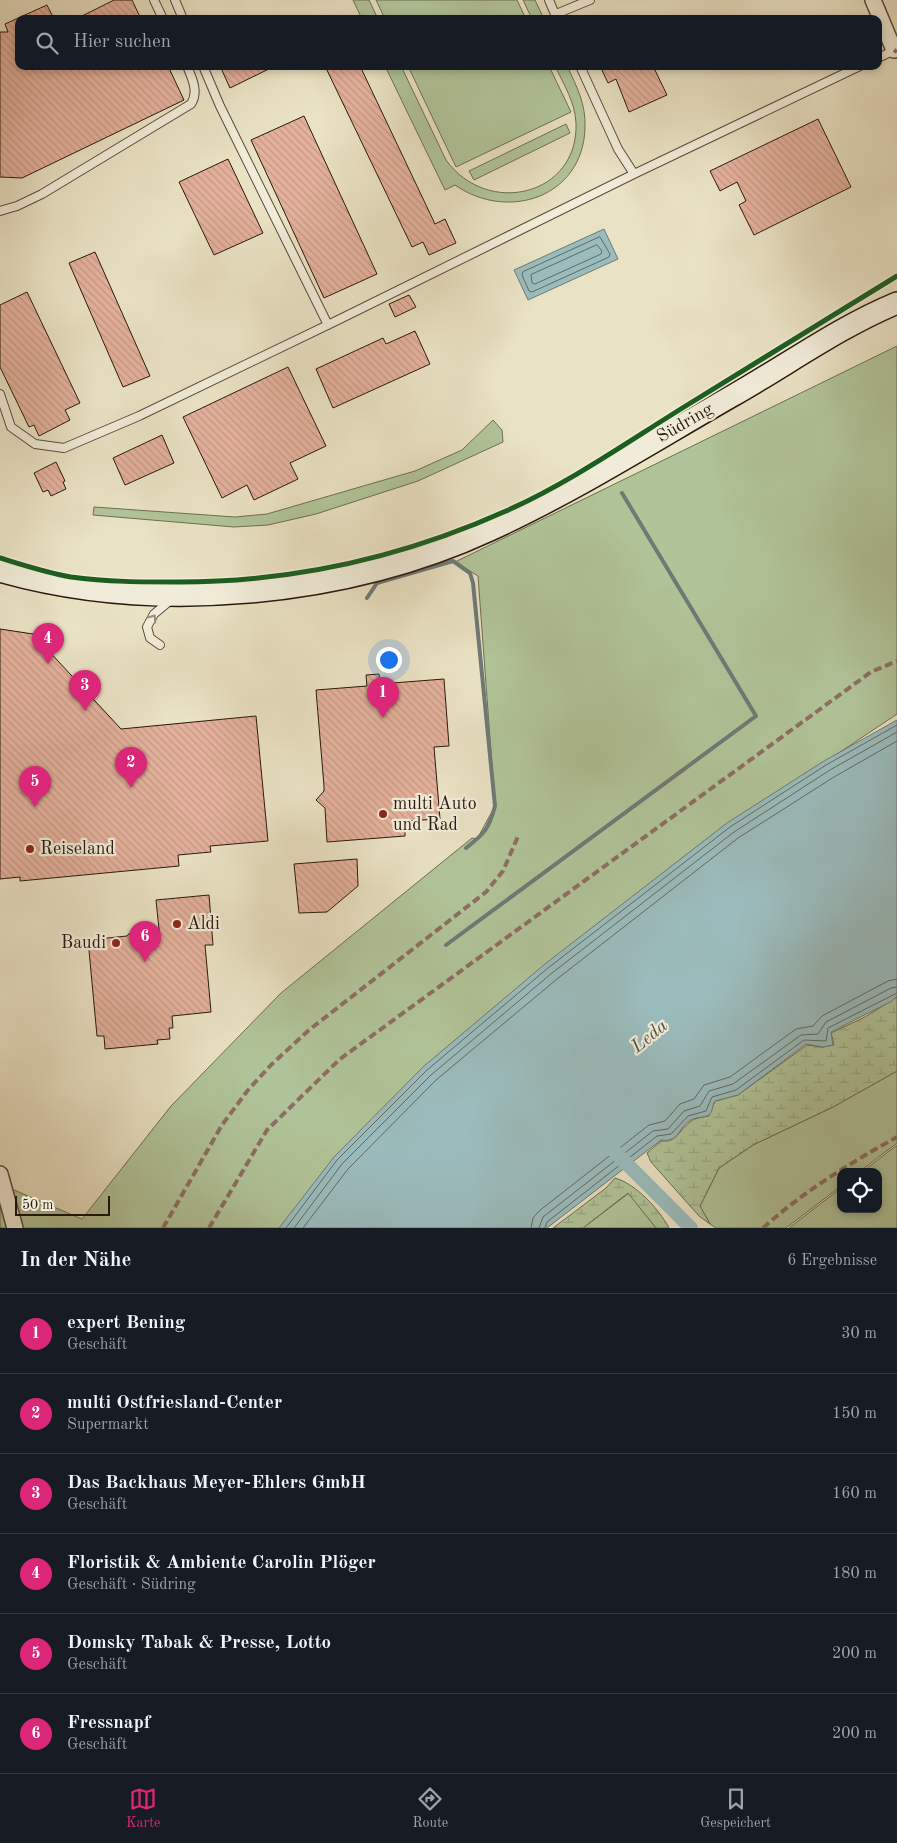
<!DOCTYPE html>
<html lang="de">
<meta charset="utf-8">
<style>
:root{--surface:#171b24;--page:#20242c;--text:#f1f3f6;--muted:#9ea1a6;--line:#363941;--accent:#db2777}
body{margin:0;font-family:"Old Standard TT",serif;background:var(--page);color:var(--text)}
.controls{position:absolute;right:15px;bottom:15px;display:grid;overflow:hidden;border-radius:10px;box-shadow:0 2px 8px #0003}
.controls button{width:45px;height:45px;display:grid;place-items:center;padding:0;border:0;border-bottom:1px solid var(--line);background:var(--surface);color:var(--text);font:25px sans-serif}
.scale{position:absolute;left:15px;bottom:12px;width:95px;box-sizing:border-box;padding-left:5px;border:2px solid #2a180c;border-top:0;font-size:14px;line-height:18px;white-space:nowrap;color:#2a180c;-webkit-text-stroke:4px #f1ecd9;paint-order:stroke}
.you{position:absolute;left:388px;top:659px;width:18px;height:18px;margin:-12px;border:4px solid #fff;border-radius:50%;background:#1a73e8;box-shadow:0 0 0 8px #1a73e833}
.badge{display:grid;place-items:center;width:32px;height:32px;border-radius:50%;background:var(--accent);color:#fff;font-size:16px;font-weight:700}
.pin{position:absolute;translate:-50% -41px;filter:drop-shadow(0 1px 2px #0008)}
.pin::after{content:'';position:absolute;top:26px;width:18px;height:15px;background:inherit;clip-path:polygon(0 0,100% 0,50% 100%)}
.list{margin:0;padding:0;list-style:none}
h2{display:flex;justify-content:space-between;align-items:center;height:65px;margin:0;padding:0 20px;font-size:21px}
h2 small{font-size:16px;font-weight:400;color:var(--muted)}
.list li{display:grid;grid-template-columns:32px 1fr auto;gap:15px;align-items:center;box-sizing:border-box;height:80px;padding:0 20px;border-top:1px solid var(--line)}
.list b{display:block;font-size:19px;white-space:nowrap}
.list p{margin:0;font-size:16px;white-space:nowrap;color:var(--muted)}
.list em{font-size:16px;font-style:normal;color:var(--muted)}
.icon{flex:none;width:28px;height:28px;fill:none;stroke:currentColor;stroke-width:2;stroke-linecap:round;stroke-linejoin:round}
.map{position:relative;flex:none;width:897px;height:1228px;overflow:hidden}
.search{position:absolute;background:var(--surface);box-shadow:0 2px 8px #0003;left:15px;right:15px;top:15px;height:55px;display:flex;align-items:center;gap:12px;box-sizing:border-box;padding:0 18px;border-radius:10px;color:var(--muted);font-size:19px}
.sheet{height:545px;background:var(--surface)}
nav{display:flex;justify-content:space-around;align-items:center;box-sizing:border-box;height:70px;border-top:1px solid var(--line);background:var(--surface);font-size:14px;color:var(--muted)}
nav a{display:grid;justify-items:center;gap:2px}
nav .on{color:var(--accent)}
.map>svg:first-child{display:block}
.grass{fill:#b1c499;stroke:#6e6e52}
.wetland{fill:url(#wetland-marsh);stroke:#6e6e52}
.water{fill:#9bbcbd;stroke:#6e7a76}
.lines{fill:none;stroke-linecap:round;stroke-linejoin:round}
.shore{stroke:#626a64;stroke-width:1}
.stream{stroke:#6e7a76;stroke-width:4}
.canal{stroke:#9bbcbd;stroke-width:14}
.building{fill:url(#building-back-hatch);stroke:#2a180c}
.service-casing{stroke:#5a4a3a;stroke-width:10}
.minor-casing{stroke:#5a4a3a;stroke-width:18}
.secondary-casing{stroke:#2a180c;stroke-width:24}
.service{stroke:#f1ecd9;stroke-width:8}
.minor{stroke:#f1ecd9;stroke-width:15}
.secondary{stroke:#f1ecd9;stroke-width:21}
.quiet{stroke:#8d6e63;stroke-width:4;stroke-dasharray:8 4;stroke-linecap:butt}
.cycleway-casing{stroke:#f1ecd9;stroke-width:8}
.cycleway{stroke:#1b5e20;stroke-width:5}
.oneway{stroke:#978d7d}
.poi-dot{fill:#8f2418;stroke:#f1ecd9;stroke-width:2}
.labels{text-anchor:middle;dominant-baseline:central;stroke-width:4.5;stroke-linejoin:round;paint-order:stroke}
.street-label{font-size:18px;fill:#2a180c;stroke:#f1ecd9}
.poi-label{font-size:18px;fill:#2a180c;stroke:#f1ecd9;text-anchor:start}
.water-label{font-size:19px;font-style:italic;fill:#52514a;stroke:#f1ecd9}
</style>
<div class="map">
<svg width="897" height="1228" viewBox="0 0 897 1228">
<defs>
<pattern id="wetland-marsh" width="20" height="14" patternUnits="userSpaceOnUse" patternTransform="scale(1.25)"><rect width="20" height="14" fill="#b1c499"/><path d="M1 5h8M5 5V1M11 12h8M15 12V8" fill="none" stroke="#98a883"/></pattern>
<pattern id="building-back-hatch" width="6" height="6" patternUnits="userSpaceOnUse" patternTransform="scale(1.25)"><rect width="6" height="6" fill="#e4b19c"/><path d="M-1 5l2 2M0 0l6 6M5-1l2 2" fill="none" stroke="#c49885"/></pattern>
</defs>
<rect width="100%" height="100%" fill="#eae2c4"/>
<filter id="stains"><feTurbulence type="fractalNoise" baseFrequency=".004" numOctaves="4"/><feColorMatrix values="0 0 0 0 .2 0 0 0 0 .09 0 0 0 0 .02 0 0 0 .5 -.17"/></filter>
<radialGradient id="worn" r=".72"><stop offset=".6" stop-color="#630" stop-opacity="0"/><stop offset="1" stop-color="#630" stop-opacity=".3"/></radialGradient>
<path class="grass" d="M353 0H369L378 19H362Z
M376 0H517L526 19H385Z
M523 0H535L544 19H532Z
M385 66H401L446 160C488 218 579 195 576 123 575 102 564 85 555 66H567C577 87 586 104 585 128 583 197 508 222 455 185L445 190Z
M408 66H549L571 112 456 167Z
M566 124 570 133 474 180 469 171Z
M897 346V714L761 805 291 1228H0V1186L7 1187 82 1219 171 1106 281 993 472 838 477 839 495 806 478 576 455 562Z
M493 420 502 430 503 442 418 481 316 514 268 525 234 527 93 515 94 507 235 517 267 514 415 471 462 450Z
M897 1071V1143L859 1172H841V1186L786 1228H716L710 1224 700 1206 719 1168 753 1145 833 1107Z
M897 1145V1228H789L841 1188V1209H878V1172H862Z
M629 1193 656 1228H583Z"/>
<path class="wetland" d="M897 997V1071L833 1107 753 1145 719 1168 700 1206 710 1224 699 1216 651 1162 647 1153 661 1141C677 1143 679 1130 690 1122 694 1118 703 1117 709 1116L715 1101 738 1095 807 1045 823 1047 834 1045 831 1033 865 1017Z
M615 1178C636 1184 659 1209 669 1228H656L628 1193 583 1228H553L606 1188Z"/>
<path class="water" d="M604 229 618 259 528 300 514 270Z
M897 720V996L892 1001 831 1032 833 1045 823 1047 806 1044 738 1095 715 1101C712 1105 713 1112 709 1115 704 1118 697 1117 693 1119 678 1125 681 1143 661 1140L547 1228H279L334 1157 423 1067 545 964 727 823 824 761Z"/>
<g class="lines">
<path class="shore" d="M600 237 610 254 609 257 532 292 529 291 522 275 523 272Z
M597 245 602 251 601 254 535 284 532 283 531 275Z
M286 1228 337 1160 427 1070 548 968 730 827 826 765 897 725
M294 1228 342 1164 431 1075 552 973 734 832 830 770 897 732
M303 1228 348 1169 436 1080 557 979 738 838 834 777 897 741
M531 1228 533 1218 539 1211 649 1125 665 1121 680 1104 694 1099 704 1085 730 1077 796 1029 813 1026 822 1016 888 981 897 979
M539 1228 543 1217 653 1131 668 1129 684 1111 700 1106 709 1091 733 1084 801 1035 818 1034 826 1022 891 988 897 987
M545 1228 547 1222 657 1136 671 1134 688 1116 706 1111 712 1097 736 1090 804 1040 826 1041 828 1028 897 993"/>
<path class="stream" d="M367 598 377 583 453 561 470 573 473 583 495 806C489 829 484 834 466 848
M446 945 756 716 622 493"/>
<path class="canal" d="M615 1152 691 1228"/>
</g>
<path class="building" d="M114 0H132L141 19H76Z
M47 5 54 19H19V66H168L184 100 22 178 0 177V32H8L5 24Z
M220 66H275L230 88Z
M325 66H360L435 224 445 219 456 243 429 255 423 242 412 247Z
M600 66H653L667 95 629 112 616 79 608 83Z
M304 116 377 274 324 298 251 140Z
M818 119 851 187 754 235 739 205 746 201 737 182 720 191 710 171Z
M228 159 263 233 214 255 179 182Z
M95 252 150 376 123 387 69 263Z
M27 292 80 403 65 410 70 420 39 436 34 425 29 427 0 367V305Z
M409 295 416 307 395 317 389 304Z
M415 331 430 364 333 408 316 369 383 338 386 344Z
M288 367 326 446 290 463 298 479 254 500 247 485 222 498 183 417Z
M162 435 174 463 125 485 113 458Z
M56 462 65 481 63 482 66 489 51 496 48 490 43 492 34 473Z
M0 629 33 634 121 729 256 716 268 841 210 846 211 852 178 855 179 866 20 881V877L0 879Z
M379 674 380 684 444 679 449 746 434 747 440 819 405 821V836L327 842 325 808 316 800 324 791V786L316 690 367 686 366 675Z
M357 859 358 886 327 912 299 913 294 864Z
M209 895 213 945H205L211 1012 172 1016 173 1028H169L170 1039 157 1040 158 1044 105 1049 104 1036H97L88 940 127 936 140 922 160 939 156 900Z"/>
<g class="lines">
<defs>
<path id="service" d="M154 0 163 19
M175 0 183 19
M549 0 557 19
M556 14 590 0
M878 58 895 50
M203 66 220 106 328 325
M580 66 618 149 634 174 860 66
M0 211 17 206 42 194 191 104C199 92 192 78 187 66
M0 394 11 427 35 444 64 448 139 416 338 320 634 174
M160 645 150 638 147 627 154 614 172 599"/>
<path id="minor" d="M873 0 894 50
M0 1174 15 1228"/>
<path id="secondary" d="M0 571C154 615 345 597 490 530 573 492 652 442 732 396 787 365 839 327 897 303"/>
</defs>
<use href="#service" class="service-casing"/>
<use href="#minor" class="minor-casing"/>
<use href="#secondary" class="secondary-casing"/>
<use href="#service" class="service"/>
<use href="#minor" class="minor"/>
<use href="#secondary" class="secondary"/>
<path class="quiet" d="M894 50 897 52
M163 1228 222 1125 248 1090 271 1065 309 1030 486 892 503 871 519 834
M209 1228 267 1130 340 1059 871 672 897 661
M763 1228C804 1191 849 1164 897 1137"/>
<defs>
<path id="cycleway" d="M0 558C23 565 47 573 71 577 107 582 143 582 179 582 294 582 401 558 506 511 569 483 626 443 684 407 755 364 826 320 897 276"/>
</defs>
<use href="#cycleway" class="cycleway-casing"/>
<use href="#cycleway" class="cycleway"/>
</g>
<defs><path id="oneway-chevron" d="M-2-3.5L2.5 0L-2 3.5" fill="none" stroke-width="1.6" stroke-linecap="round" stroke-linejoin="round" transform="scale(1.25)"/></defs>
<use class="oneway" href="#oneway-chevron" transform="translate(153 618) rotate(-55)"/>
<g class="poi-dot">
<circle cx="383" cy="814" r="5"/>
<circle cx="30" cy="849" r="5"/>
<circle cx="177" cy="924" r="5"/>
<circle cx="116" cy="943" r="5"/>
</g>
<g class="labels">
<g class="street-label">
<text transform="translate(685 423) rotate(-30)">Südring</text>
</g>
<g class="poi-label">
<text x="393" y="804">multi Auto<tspan x="393" dy="21">und Rad</tspan></text>
<text x="40" y="849">Reiseland</text>
<text x="187" y="924">Aldi</text>
<text x="106" y="943" text-anchor="end">Baudi</text>
</g>
<g class="water-label">
<text transform="translate(650 1037) rotate(-39)">Leda</text>
</g>
</g>
<rect width="100%" height="100%" filter="url(#stains)"/>
<rect width="100%" height="100%" fill="url(#worn)"/>
</svg>
<div class="controls">
<button><svg class="icon" aria-label="locate" viewBox="0 0 24 24"><circle cx="12" cy="12" r="6"/><path d="M12 2v4M12 18v4M2 12h4M18 12h4"/></svg></button>
</div>
<div class="scale">50 m</div>
<div class="you"></div>
<div class="pin badge" style="left:383px;top:718px">1</div>
<div class="pin badge" style="left:131px;top:788px">2</div>
<div class="pin badge" style="left:85px;top:711px">3</div>
<div class="pin badge" style="left:48px;top:664px">4</div>
<div class="pin badge" style="left:35px;top:807px">5</div>
<div class="pin badge" style="left:145px;top:962px">6</div>
<div class="search"><svg class="icon" aria-label="search" viewBox="0 0 24 24"><circle cx="10" cy="10" r="6"/><path d="M15 15l6 6"/></svg>Hier suchen</div>
</div>
<section class="sheet">
<h2>In der Nähe<small>6 Ergebnisse</small></h2>
<ul class="list">
<li><span class="badge">1</span><div><b>expert Bening</b><p>Geschäft</p></div><em>30 m</em></li>
<li><span class="badge">2</span><div><b>multi Ostfriesland-Center</b><p>Supermarkt</p></div><em>150 m</em></li>
<li><span class="badge">3</span><div><b>Das Backhaus Meyer-Ehlers GmbH</b><p>Geschäft</p></div><em>160 m</em></li>
<li><span class="badge">4</span><div><b>Floristik &amp; Ambiente Carolin Plöger</b><p>Geschäft · Südring</p></div><em>180 m</em></li>
<li><span class="badge">5</span><div><b>Domsky Tabak &amp; Presse, Lotto</b><p>Geschäft</p></div><em>200 m</em></li>
<li><span class="badge">6</span><div><b>Fressnapf</b><p>Geschäft</p></div><em>200 m</em></li>
</ul>
</section>
<nav>
<a class="on"><svg class="icon" aria-label="map" viewBox="0 0 24 24"><path d="M3 6l6-2 6 2 6-2v14l-6 2-6-2-6 2zM9 4v14M15 6v14"/></svg>Karte</a>
<a><svg class="icon" aria-label="directions" viewBox="0 0 24 24"><path d="M12 3l9 9-9 9-9-9zM9 14v-3h6M13 9l2 2-2 2"/></svg>Route</a>
<a><svg class="icon" aria-label="saved" viewBox="0 0 24 24"><path d="M7 4h10v16l-5-4-5 4z"/></svg>Gespeichert</a>
</nav>
